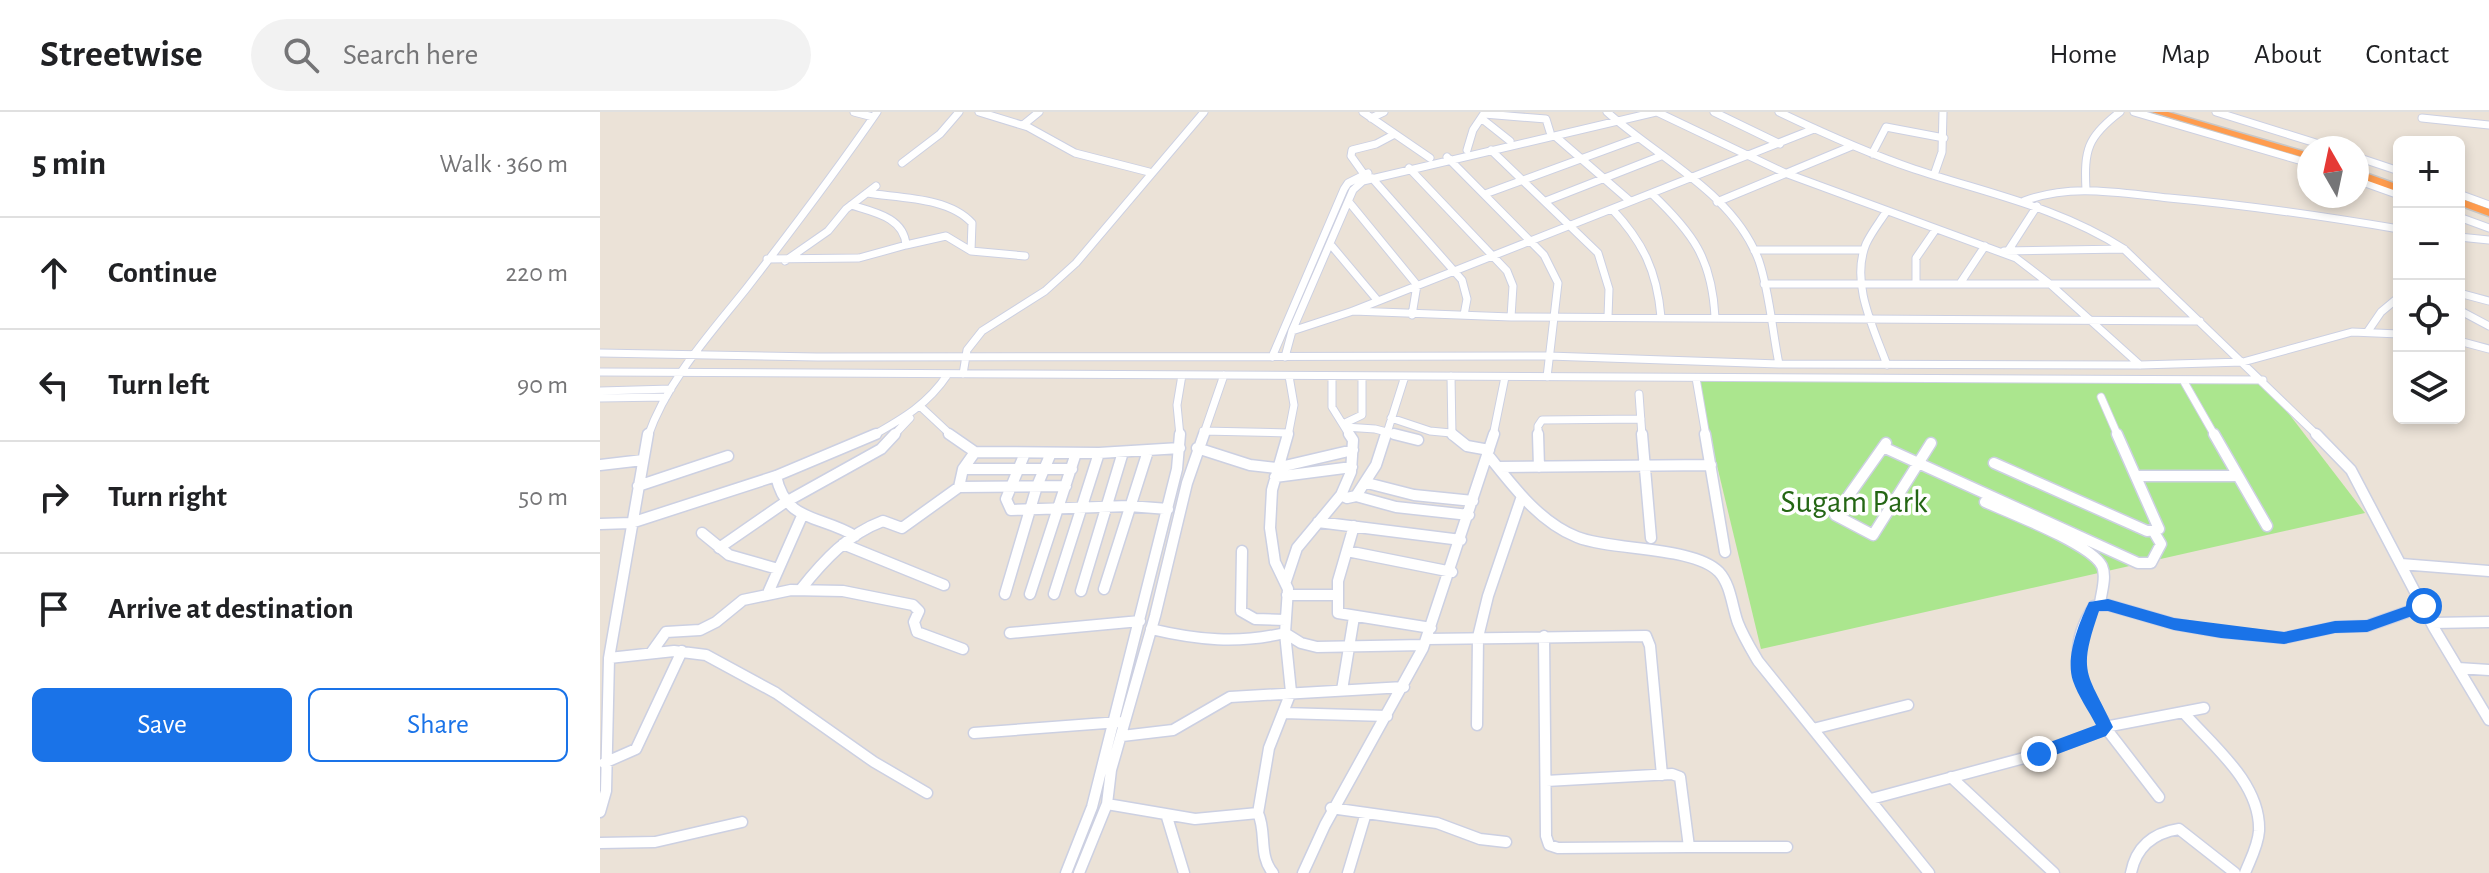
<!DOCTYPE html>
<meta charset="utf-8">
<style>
:root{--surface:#fff;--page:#f2f2f2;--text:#202124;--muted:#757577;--line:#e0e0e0;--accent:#1a73e8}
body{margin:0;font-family:"Alegreya Sans",sans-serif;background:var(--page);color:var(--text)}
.controls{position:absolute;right:24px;top:24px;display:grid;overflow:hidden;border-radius:12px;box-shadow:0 4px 12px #0003}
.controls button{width:72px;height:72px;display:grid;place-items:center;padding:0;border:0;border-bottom:2px solid var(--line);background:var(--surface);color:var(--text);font:40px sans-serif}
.compass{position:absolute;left:1697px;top:24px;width:72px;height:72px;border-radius:50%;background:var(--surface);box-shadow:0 4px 12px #0003;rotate:351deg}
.stop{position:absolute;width:24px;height:24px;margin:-18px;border:6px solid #1a73e8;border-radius:50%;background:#fff}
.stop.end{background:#1a73e8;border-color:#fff;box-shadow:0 2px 8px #0008}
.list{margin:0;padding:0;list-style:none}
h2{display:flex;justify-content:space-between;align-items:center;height:104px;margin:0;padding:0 32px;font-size:34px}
h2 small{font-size:26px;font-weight:400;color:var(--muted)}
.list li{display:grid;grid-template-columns:52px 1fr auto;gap:24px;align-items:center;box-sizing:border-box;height:112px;padding:0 32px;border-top:2px solid var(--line)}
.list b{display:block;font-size:30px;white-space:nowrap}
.list em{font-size:26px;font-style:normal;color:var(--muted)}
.actions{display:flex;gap:16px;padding:24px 32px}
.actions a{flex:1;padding:18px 0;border:2px solid var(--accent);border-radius:12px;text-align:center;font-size:28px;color:var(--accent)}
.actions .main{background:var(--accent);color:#fff}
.icon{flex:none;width:44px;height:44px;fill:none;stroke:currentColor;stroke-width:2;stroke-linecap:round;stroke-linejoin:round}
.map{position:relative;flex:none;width:1889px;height:761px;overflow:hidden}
header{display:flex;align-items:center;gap:48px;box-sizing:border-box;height:112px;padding:0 40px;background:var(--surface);border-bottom:2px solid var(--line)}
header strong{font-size:38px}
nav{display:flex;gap:44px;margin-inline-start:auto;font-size:28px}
.search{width:560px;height:72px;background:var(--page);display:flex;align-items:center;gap:20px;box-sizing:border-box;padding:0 28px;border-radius:44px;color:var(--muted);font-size:30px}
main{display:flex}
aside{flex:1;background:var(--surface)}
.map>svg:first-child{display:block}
.green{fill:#abe68e}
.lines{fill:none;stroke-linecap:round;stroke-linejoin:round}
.minor-far1-casing{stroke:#ccd0e2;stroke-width:9}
.minor-casing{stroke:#ccd0e2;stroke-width:13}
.highway-casing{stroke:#c7c7c7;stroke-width:3}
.minor-far1{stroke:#fff;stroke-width:7}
.minor{stroke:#fff;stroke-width:10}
.highway{fill:#ff9c4e;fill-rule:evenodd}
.route{fill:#1a73e8}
.labels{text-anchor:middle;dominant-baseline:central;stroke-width:7;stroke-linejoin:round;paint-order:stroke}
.park-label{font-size:32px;fill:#246614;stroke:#fff}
</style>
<header>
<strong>Streetwise</strong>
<div class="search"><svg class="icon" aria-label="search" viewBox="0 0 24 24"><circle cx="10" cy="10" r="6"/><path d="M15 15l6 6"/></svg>Search here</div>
<nav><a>Home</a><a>Map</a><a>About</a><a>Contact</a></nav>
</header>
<main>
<aside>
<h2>5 min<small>Walk · 360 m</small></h2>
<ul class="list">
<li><svg class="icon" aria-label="ahead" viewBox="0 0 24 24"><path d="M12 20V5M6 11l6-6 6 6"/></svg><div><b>Continue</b></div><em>220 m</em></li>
<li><svg class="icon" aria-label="left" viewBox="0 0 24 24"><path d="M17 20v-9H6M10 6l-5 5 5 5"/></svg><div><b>Turn left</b></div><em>90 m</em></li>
<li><svg class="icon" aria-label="right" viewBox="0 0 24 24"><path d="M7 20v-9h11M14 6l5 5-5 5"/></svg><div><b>Turn right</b></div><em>50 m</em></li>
<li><svg class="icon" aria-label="arrive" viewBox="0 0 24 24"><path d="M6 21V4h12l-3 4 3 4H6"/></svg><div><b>Arrive at destination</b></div></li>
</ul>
<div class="actions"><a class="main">Save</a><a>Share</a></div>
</aside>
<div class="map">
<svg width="1889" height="761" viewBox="0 0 1889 761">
<rect width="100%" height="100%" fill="#ebe2d7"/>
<path class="green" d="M1096 266 1663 268 1765 401 1161 537Z"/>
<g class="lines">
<defs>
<path id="minor-far1" d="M254 0 273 5
M379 0 428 15 475 41 549 60
M763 0 830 46
M1007 0C1058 46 1134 81 1159 149 1170 182 1172 218 1179 252
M1057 0 1185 61 1416 146 1450 172 1540 253
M1114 0 1180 32
M1179 0C1223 21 1267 41 1314 57 1386 81 1459 95 1524 137L1718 324
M1534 0 1709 51
M1616 0 1732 36
M884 2 946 7 950 20
M771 6 784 0
M881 6 910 29
M1822 6 1889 13
M423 13 439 0
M955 24 1030 89
M867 38 873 18 885 0
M891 38 998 141 1009 177 1008 205
M1272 42 1286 15 1344 26
M847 45 944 143 958 171 947 265
M1757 45 1799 59
M302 51 340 22 359 0
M809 56 907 159 913 174 911 205
M1334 63 1342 40 1343 0
M766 65 751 44 752 38 776 32 793 23
M772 66 862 168 867 187 864 203
M1757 68 1799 83
M1486 78C1484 38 1487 25 1520 0
M267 81C299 86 349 85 372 111L371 139
M885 82 1038 26
M1052 82C1093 121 1112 147 1115 205
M1859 82 1889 93
M946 89 1061 44
M1424 89C1472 71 1519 81 1569 86 1646 93 1722 104 1799 117
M749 90 817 173 812 203
M1117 90 1252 34
M1012 97C1043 130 1057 159 1061 205
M1286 100C1279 111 1271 121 1266 132 1250 171 1274 217 1287 253
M1859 105 1889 116
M1859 125 1889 128
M306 133 346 124 371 139 425 144
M731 133 778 189
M1154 138H1263
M1404 139 1524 137
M1408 139 1437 94
M167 147 259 146 306 133C304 105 273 100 251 93
M185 149 228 119 246 97 276 74
M1361 170 1385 134
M1164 172H1560
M1316 172V146L1336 117
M1859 181 1889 189
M1859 198 1889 214
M753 199 911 205 1600 209
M692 219 753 199 1214 17
M1768 219 1781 200 1799 185
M1859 229 1889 237
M0 241 217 245 949 244 1179 252 1540 253 1643 250 1752 220 1799 222
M672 245 744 77 748 71 768 61
M685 245 692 219 753 78 763 69 1056 0
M0 260 1663 268
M363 262 367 238 382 219 445 179 476 151 604 0
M732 264V295L750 324
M851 264 852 324
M1096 266 1106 324
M1583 268 1615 324
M0 279 71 277
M1039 282 1042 324
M1501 285 1518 324
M0 286 66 285
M321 295 352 324
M791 306 830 319 851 321
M743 312 762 303V264
M745 315 775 317 802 324
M603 319 688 321
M48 324C67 269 110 222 146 177 191 119 235 61 277 0
M272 324C304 306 328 292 348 262
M293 324 310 306
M580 324 577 293 582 263
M603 324 624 263
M688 324 694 293 689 264
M786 324 805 264
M893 324 905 265
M938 324V314L942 308 1041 307"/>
<path id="minor" d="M349 322 375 340 499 341 580 336
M794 322 818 328
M852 322 867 334 889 338
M938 322 939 355
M1042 322 1051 426
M1105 322 1125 440
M1614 322 1667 414
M1716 322 1751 358 1834 516 1889 608
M1286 331 1235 403 1273 423 1331 331
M1283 335 1538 451H1551L1561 432 1554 420
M597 336 650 353 676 356 753 338
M375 340 363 357 359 375 466 374
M425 341 406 387 411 398 529 394 568 397
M888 343C913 374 939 410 977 425 1012 439 1094 434 1119 460 1131 473 1132 495 1138 511 1143 524 1151 537 1158 549L1329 761
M1394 351 1547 419 1559 417 1517 322
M0 353 43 348
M898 355 1111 353
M363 357H472
M176 364C186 411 221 403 255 424
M1537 364H1638
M675 365 752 355
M767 371 814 383 873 389
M38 374 128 344
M741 383 747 386 756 384 776 353 786 322
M756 384 796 395 869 403
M1385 390C1410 401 1491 432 1502 454 1507 465 1501 481 1500 492
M718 410 861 428
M0 412 31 411 176 364 276 322
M754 414 738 469V501L831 516
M102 421 129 443 178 457
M243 432 344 473
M119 436 184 391 281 337 295 322
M642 439 641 499 655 507 685 508
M747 439 852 460
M1801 452 1889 459
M686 469 697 436 741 383 751 360 753 328 749 322
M201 477C224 448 248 422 283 409L302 416 359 375
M504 477 548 339
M481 479 523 340
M168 481 202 404
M405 482 437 374 451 341
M430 482 476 341
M454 482 499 341
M687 483H737
M1832 511 1889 510
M551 517C597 528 638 532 685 521L701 531 717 535 824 533
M410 521 540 509
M944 524 946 724 949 733 958 736 1089 735 1080 665 1072 662 946 669
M827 527 1046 524 1050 534 1062 663
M51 541 66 520 100 518 116 510 143 488 191 478 243 479 313 493 319 499 314 510 317 520 363 537
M9 546 74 539 106 543 176 581 274 650 327 681
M1858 556 1889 558
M742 578 754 505
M1583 600C1612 633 1661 671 1659 719 1658 734 1650 748 1645 761
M683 601 787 604
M877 613 878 525 888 484 922 384
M1213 617 1308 593
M374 621 519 610
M522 624 573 618 630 585 804 575
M4 651 36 637 82 539
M1351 665 1454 761
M1559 685 1505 615 1604 596
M1271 687 1439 642 1501 619 1504 610C1480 569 1464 540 1494 494L1508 493 1574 512 1621 520 1684 526 1735 515 1767 514 1824 494
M507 692 595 707 658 701C667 721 658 743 673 761
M731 696 837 711 880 727 906 730
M0 700 6 679 9 546 48 322
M658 701 669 636 691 580 685 521 688 477 675 450 670 416 672 378 688 322
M567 705 584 761
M0 731 55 730 142 710
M1089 735H1187
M466 761 492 695 577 357 580 322
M479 761 507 692 511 658 555 504 587 371 604 322
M703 761 725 713 823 536 894 322
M748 761 766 701
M1531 761C1536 735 1553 721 1579 717L1635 761"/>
<path id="highway" d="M1552 0H1568L1709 41V47Z
M1757 58 1799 73V80L1757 65Z
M1859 86 1889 97V104L1859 93Z"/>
</defs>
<use href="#minor-far1" class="minor-far1-casing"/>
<use href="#minor" class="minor-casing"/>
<use href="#highway" class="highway-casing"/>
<use href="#minor-far1" class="minor-far1"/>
<use href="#minor" class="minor"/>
<use href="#highway" class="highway"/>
</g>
<path class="route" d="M1508 487 1574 506 1684 520 1735 509 1767 508 1824 488 1831 494 1829 498 1767 520 1735 521 1684 532 1621 526 1574 518 1508 499H1499C1477 563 1487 559 1513 615L1506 624 1439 649 1434 647V636L1496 613C1489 599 1478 584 1473 569 1465 545 1479 511 1489 490Z"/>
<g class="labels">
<g class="park-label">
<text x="1254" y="390">Sugam Park</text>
</g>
</g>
</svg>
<div class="controls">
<button>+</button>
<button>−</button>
<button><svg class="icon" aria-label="locate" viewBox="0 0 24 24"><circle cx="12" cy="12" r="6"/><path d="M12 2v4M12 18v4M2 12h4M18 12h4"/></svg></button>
<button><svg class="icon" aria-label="layers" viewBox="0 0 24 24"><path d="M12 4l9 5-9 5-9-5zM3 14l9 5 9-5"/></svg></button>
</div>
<svg class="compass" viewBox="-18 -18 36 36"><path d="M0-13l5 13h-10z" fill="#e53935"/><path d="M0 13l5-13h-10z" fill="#757577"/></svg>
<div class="stop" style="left:1824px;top:494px"></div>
<div class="stop end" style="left:1439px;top:642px"></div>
</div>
</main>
